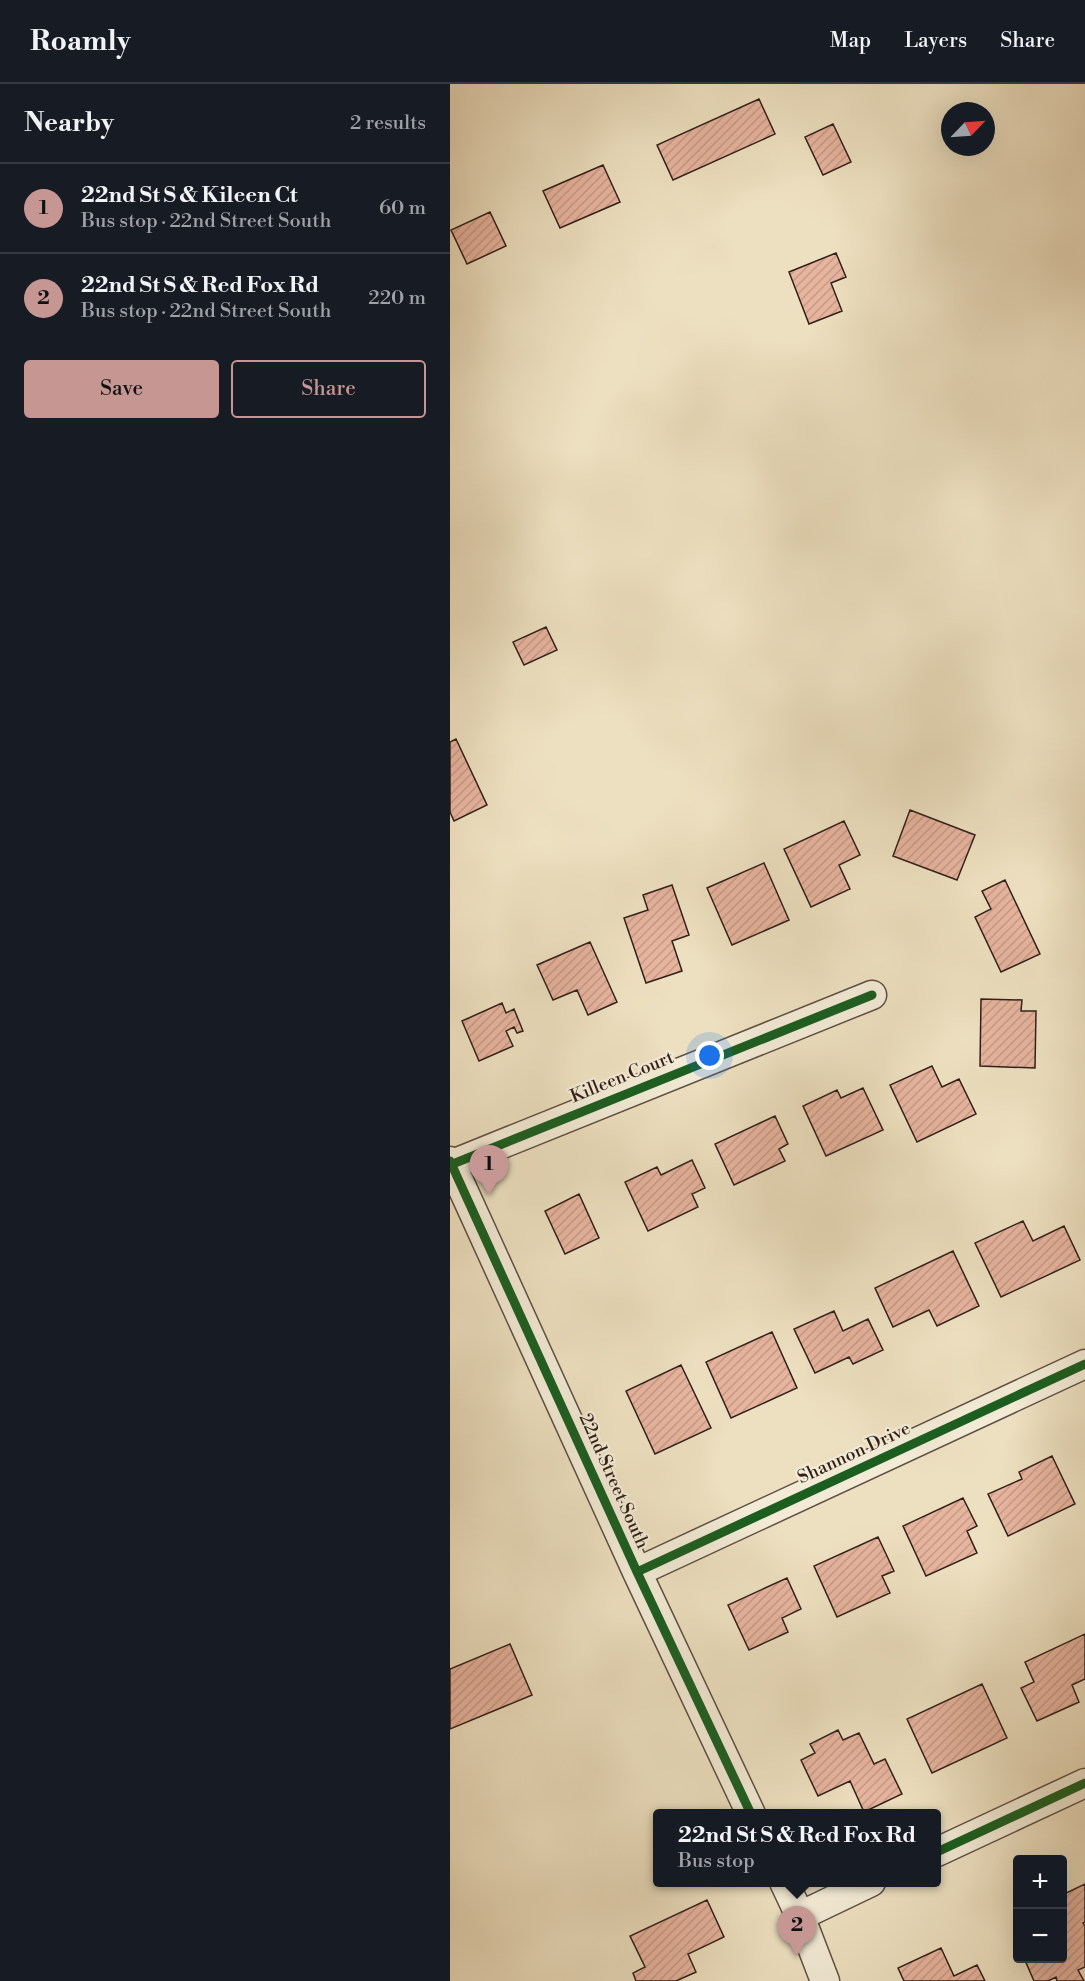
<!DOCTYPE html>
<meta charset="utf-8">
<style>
:root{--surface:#171b24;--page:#242831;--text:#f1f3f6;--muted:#9ea1a6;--line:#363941;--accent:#c59692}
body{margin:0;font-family:"Libre Bodoni",serif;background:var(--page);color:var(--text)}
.controls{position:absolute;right:18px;bottom:18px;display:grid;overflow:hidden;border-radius:6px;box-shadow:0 6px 24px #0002}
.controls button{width:54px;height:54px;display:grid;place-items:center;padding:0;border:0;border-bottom:2px solid var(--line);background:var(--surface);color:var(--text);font:30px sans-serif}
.compass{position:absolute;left:491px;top:18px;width:54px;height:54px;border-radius:50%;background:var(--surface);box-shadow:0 6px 24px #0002;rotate:65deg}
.you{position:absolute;left:260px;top:972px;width:21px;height:21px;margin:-15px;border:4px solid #fff;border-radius:50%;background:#1a73e8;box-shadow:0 0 0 9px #1a73e833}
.badge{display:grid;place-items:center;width:39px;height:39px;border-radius:50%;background:var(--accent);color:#111;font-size:20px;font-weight:700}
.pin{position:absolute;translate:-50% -50px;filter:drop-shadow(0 2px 3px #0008)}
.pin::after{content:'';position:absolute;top:32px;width:21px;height:18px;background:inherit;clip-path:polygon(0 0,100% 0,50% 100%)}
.popup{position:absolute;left:203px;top:1725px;width:288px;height:78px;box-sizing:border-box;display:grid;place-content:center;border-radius:6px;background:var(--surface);filter:drop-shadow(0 2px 4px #0005);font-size:20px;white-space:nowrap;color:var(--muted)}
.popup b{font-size:22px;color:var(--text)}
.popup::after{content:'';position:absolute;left:50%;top:100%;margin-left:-12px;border:12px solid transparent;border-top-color:var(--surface)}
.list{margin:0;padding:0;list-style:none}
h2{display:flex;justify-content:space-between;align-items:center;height:78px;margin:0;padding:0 24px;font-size:26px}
h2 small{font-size:20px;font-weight:400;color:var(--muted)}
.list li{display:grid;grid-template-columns:39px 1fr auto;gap:18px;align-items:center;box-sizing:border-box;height:90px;padding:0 24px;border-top:2px solid var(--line)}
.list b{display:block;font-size:22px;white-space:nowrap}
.list p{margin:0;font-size:20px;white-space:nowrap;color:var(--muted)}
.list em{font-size:20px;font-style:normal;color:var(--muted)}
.actions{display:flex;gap:12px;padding:18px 24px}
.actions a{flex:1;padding:14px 0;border:2px solid var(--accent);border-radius:6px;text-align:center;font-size:21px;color:var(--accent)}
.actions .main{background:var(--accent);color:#111}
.map{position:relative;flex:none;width:635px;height:1897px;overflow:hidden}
header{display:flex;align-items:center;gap:36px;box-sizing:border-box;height:84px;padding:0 30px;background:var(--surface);border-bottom:2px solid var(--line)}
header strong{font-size:28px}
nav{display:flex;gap:33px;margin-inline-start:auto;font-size:21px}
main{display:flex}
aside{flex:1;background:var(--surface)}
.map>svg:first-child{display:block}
.building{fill:url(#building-hatch);stroke:#301f19;stroke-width:1.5}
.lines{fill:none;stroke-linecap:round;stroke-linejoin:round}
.minor-casing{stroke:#5f4f43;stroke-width:31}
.minor{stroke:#f3ebd6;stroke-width:28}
.cycleway-casing{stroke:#f3ebd6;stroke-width:13}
.cycleway{stroke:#1b5e20;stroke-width:9}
.labels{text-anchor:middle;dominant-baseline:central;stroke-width:4.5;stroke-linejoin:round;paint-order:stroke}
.street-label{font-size:18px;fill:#301f19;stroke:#f3ebd6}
</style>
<header>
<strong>Roamly</strong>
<nav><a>Map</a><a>Layers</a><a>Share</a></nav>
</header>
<main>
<aside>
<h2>Nearby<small>2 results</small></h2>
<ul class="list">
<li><span class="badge">1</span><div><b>22nd St S &amp; Kileen Ct</b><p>Bus stop · 22nd Street South</p></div><em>60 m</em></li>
<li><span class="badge">2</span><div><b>22nd St S &amp; Red Fox Rd</b><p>Bus stop · 22nd Street South</p></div><em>220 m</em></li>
</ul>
<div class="actions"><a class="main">Save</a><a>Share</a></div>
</aside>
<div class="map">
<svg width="635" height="1897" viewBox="0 0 635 1897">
<defs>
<pattern id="building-hatch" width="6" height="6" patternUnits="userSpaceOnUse" patternTransform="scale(1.5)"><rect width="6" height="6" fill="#e7b49e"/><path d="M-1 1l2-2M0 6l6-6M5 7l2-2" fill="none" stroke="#c69a88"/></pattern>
</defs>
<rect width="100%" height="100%" fill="#ede0c0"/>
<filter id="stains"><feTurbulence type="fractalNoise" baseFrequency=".00333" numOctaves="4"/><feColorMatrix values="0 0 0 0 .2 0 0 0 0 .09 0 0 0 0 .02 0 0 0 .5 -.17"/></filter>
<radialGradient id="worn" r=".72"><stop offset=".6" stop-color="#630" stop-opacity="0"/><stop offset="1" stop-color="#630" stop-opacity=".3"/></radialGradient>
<path class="building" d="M309 15 325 50 223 96 207 61Z
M383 40 401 78 373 91 355 53Z
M153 81 170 118 110 144 93 107Z
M40 128 56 162 17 180 1 146Z
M386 169 396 193 381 199 392 227 359 240 339 188Z
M96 543 107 566 74 581 63 558Z
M6 655 37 721 4 737 0 728V658Z
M460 726 525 751 507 796 443 772Z
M394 737 410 771 389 781 400 805 361 823 334 765Z
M314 779 339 836 282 861 257 804Z
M555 796 590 870 551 888 525 833 541 825 532 807Z
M222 801 239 851 222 857 232 887 196 899 174 834 198 826 193 811Z
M140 858 167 918 138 931 127 906 103 916 87 881Z
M531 915 572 916 571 927H586L585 984 530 982Z
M52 919 56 929 64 925 73 947 67 949 64 943 56 947 63 962 29 977 12 937Z
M482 982 492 1003 509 995 526 1030 467 1058 440 1001Z
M413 1004 433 1046 376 1072 353 1022 387 1006 391 1014Z
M325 1032 338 1060 329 1065 335 1077 284 1101 265 1060Z
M242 1076 255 1104 242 1110 248 1123 198 1147 175 1098 207 1083 211 1091Z
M129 1110 149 1154 115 1170 95 1127Z
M573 1137 583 1157 614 1142 630 1176 551 1213 525 1159Z
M503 1167 529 1222 487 1242 479 1226 443 1243 425 1204Z
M384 1227 393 1247 418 1235 433 1266 403 1280 399 1273 365 1289 344 1245Z
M322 1248 347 1304 281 1334 256 1278Z
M231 1281 261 1344 205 1370 176 1307Z
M602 1372 625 1420 558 1452 538 1410 572 1395 569 1388Z
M513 1414 527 1442 517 1447 527 1469 476 1492 453 1442Z
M428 1453 444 1487 432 1492 440 1509 387 1533 364 1482Z
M337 1494 351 1525 332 1534 338 1548 299 1566 278 1521Z
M635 1550V1595L622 1601 629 1618 587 1637 571 1604 584 1598 575 1578Z
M60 1560 82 1611 0 1645V1585Z
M532 1600 557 1654 482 1689 457 1635Z
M388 1646 393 1656 409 1649 424 1680 435 1675 452 1710 414 1728 400 1697 368 1712 351 1676 365 1669 360 1660Z
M635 1800V1838L633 1839 635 1842V1883L628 1886 634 1897H607L606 1893 598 1897H584L574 1874H612V1811Z
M257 1816 274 1853 238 1870 246 1888 226 1897H186L183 1889 195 1883 180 1852Z
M491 1864 504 1892 527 1881 535 1897H454L448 1884Z"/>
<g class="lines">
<defs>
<path id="minor" d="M0 1077 187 1488 301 1730
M0 1081 422 911
M187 1488 635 1280
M487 1768 635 1699
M334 1798 350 1832 375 1897
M350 1832 421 1798"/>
</defs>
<use href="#minor" class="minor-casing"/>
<use href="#minor" class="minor"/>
<defs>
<path id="cycleway" d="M0 1077 187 1488 301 1730
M0 1081 422 911
M187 1488 635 1280
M487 1768 635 1699"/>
</defs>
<use href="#cycleway" class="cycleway-casing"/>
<use href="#cycleway" class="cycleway"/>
</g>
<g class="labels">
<g class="street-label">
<text transform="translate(172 993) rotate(-22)">Killeen Court</text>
<text transform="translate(404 1369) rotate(-25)">Shannon Drive</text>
<text transform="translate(164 1397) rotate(66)">22nd Street South</text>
</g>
</g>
<rect width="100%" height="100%" filter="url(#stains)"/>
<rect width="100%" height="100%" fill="url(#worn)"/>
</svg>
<div class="controls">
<button>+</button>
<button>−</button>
</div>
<svg class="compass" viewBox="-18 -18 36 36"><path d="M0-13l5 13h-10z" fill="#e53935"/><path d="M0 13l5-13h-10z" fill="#9ea1a6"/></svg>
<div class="you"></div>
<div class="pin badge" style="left:39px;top:1111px">1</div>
<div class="pin badge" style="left:347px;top:1872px">2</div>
<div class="popup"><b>22nd St S &amp; Red Fox Rd</b>Bus stop</div>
</div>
</main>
